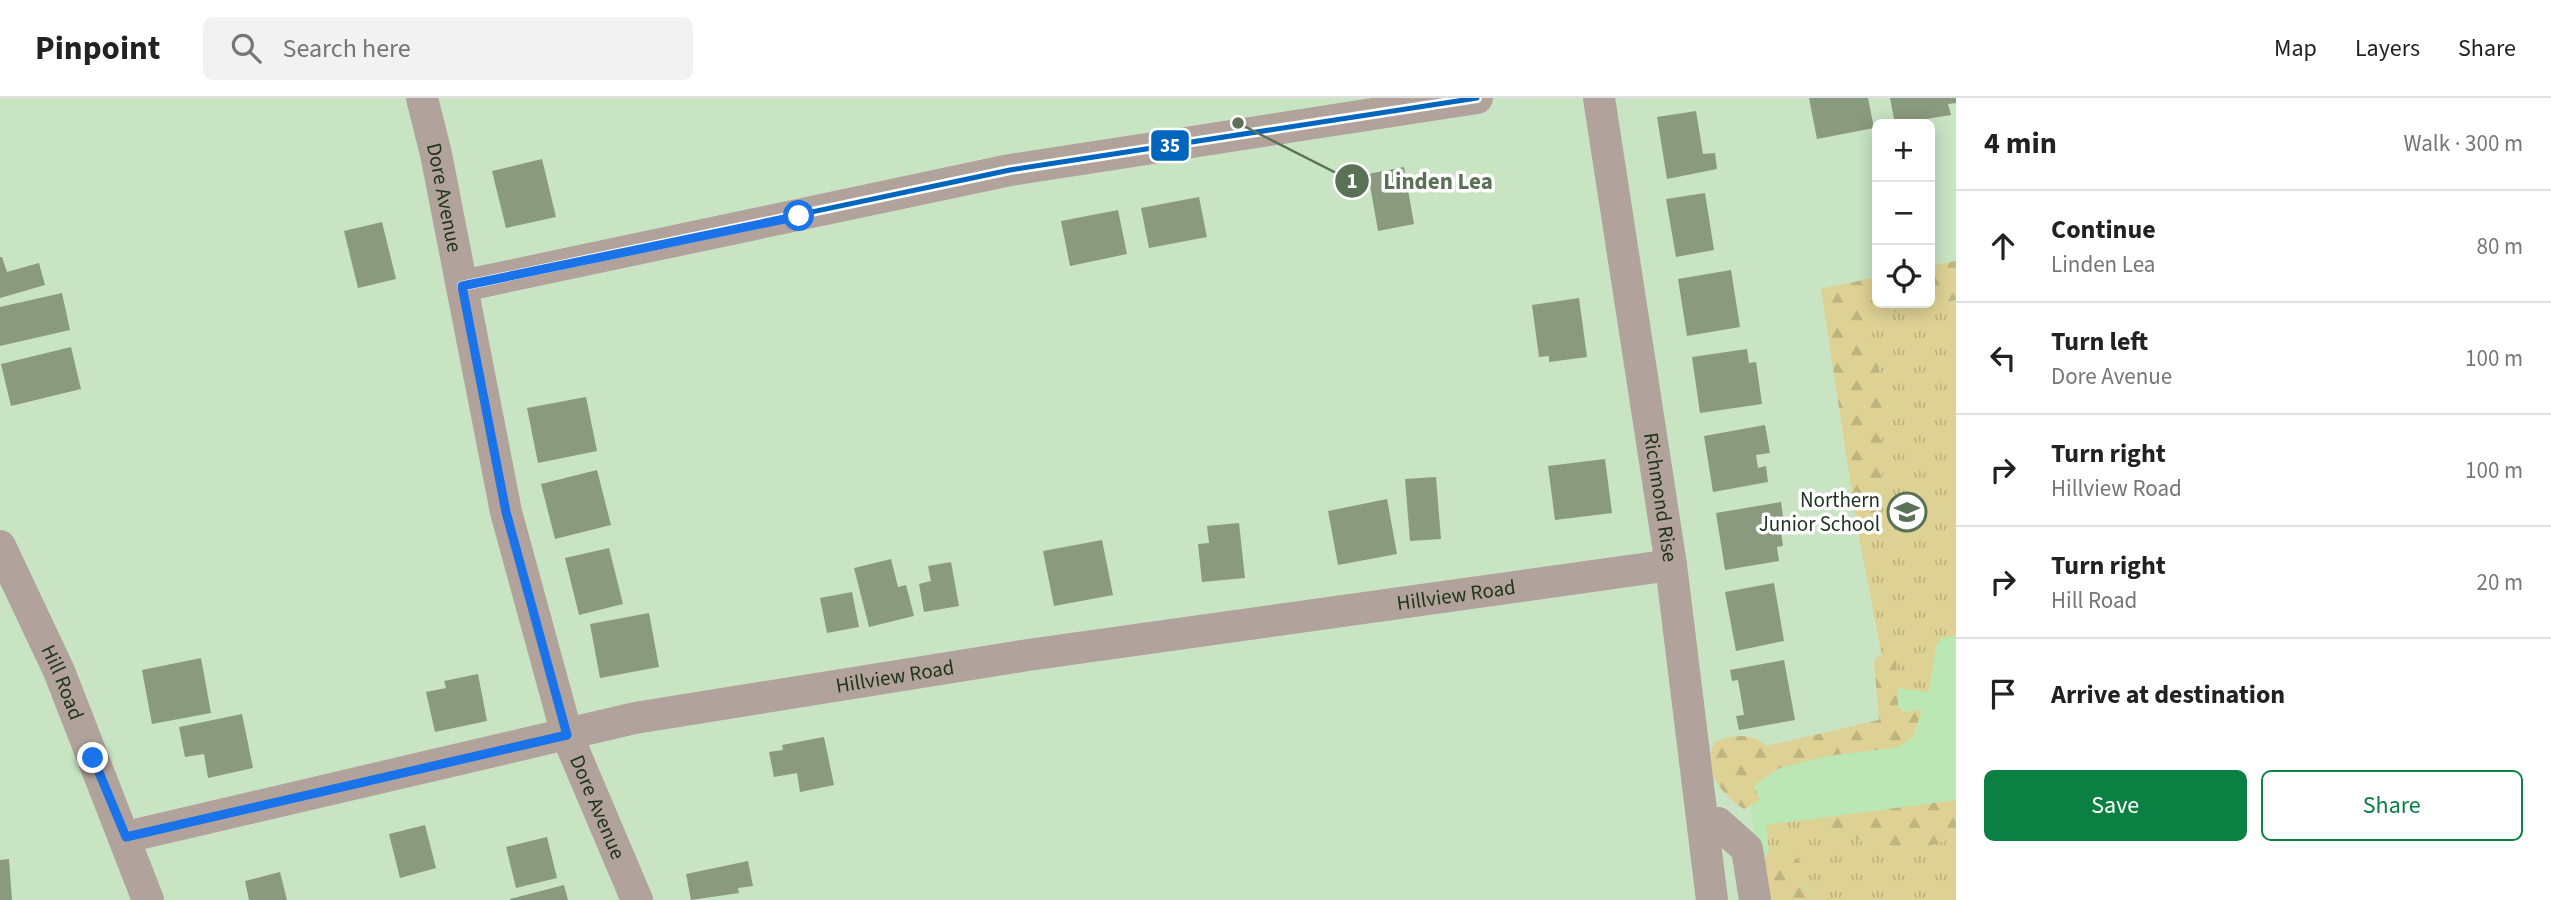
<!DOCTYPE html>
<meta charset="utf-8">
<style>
:root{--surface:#fff;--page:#f2f2f2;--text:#222;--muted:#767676;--line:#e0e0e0;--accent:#0b8043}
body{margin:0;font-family:"Source Sans 3",sans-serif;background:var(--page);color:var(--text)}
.controls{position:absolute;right:21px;top:21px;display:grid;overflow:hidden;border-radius:10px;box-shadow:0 4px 18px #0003}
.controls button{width:63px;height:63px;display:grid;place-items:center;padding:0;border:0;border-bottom:2px solid var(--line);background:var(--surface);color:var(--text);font:35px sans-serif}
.stop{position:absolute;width:21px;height:21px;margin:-16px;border:5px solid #1a73e8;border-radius:50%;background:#fff}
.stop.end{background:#1a73e8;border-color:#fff;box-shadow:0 2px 7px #0008}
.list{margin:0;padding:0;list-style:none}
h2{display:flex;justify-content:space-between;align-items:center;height:91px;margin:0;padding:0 28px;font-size:30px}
h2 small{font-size:23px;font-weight:400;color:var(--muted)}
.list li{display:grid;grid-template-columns:46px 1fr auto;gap:21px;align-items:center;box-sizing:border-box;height:112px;padding:0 28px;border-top:2px solid var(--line)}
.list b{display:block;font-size:26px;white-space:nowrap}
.list p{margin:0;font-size:23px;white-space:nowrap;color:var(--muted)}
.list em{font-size:23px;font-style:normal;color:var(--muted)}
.actions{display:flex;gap:14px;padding:21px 28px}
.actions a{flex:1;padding:16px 0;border:2px solid var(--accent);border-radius:10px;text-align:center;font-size:24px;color:var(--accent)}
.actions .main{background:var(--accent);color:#fff}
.icon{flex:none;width:38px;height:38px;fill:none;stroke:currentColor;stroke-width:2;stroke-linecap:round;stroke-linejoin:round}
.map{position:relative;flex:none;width:1956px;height:802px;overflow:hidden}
header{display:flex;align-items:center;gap:42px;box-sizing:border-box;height:98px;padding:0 35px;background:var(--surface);border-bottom:2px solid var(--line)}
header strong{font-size:33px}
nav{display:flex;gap:38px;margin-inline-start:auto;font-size:24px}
.search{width:490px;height:63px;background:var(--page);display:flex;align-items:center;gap:18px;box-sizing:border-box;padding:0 24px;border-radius:10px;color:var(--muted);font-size:26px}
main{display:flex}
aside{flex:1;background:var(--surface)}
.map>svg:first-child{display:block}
.built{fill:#bbe7b4}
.grass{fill:url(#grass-tufts)}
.forest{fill:url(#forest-firs)}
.building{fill:#8a9a7e}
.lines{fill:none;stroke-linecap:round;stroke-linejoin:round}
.minor{stroke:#b2a29c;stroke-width:32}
.bus-1-casing{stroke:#fff;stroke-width:10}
.bus-1{stroke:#0065bd;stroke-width:5}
.route{stroke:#1a73e8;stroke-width:9}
.labels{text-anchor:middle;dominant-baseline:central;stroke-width:7;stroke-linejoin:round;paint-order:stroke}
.street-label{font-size:21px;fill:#1e331b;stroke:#fff}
.poi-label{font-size:21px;fill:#1e331b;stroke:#fff;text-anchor:end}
.leader{fill:none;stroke:#5a7156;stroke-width:2.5}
.callout-dot{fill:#5a7156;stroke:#fff;stroke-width:2.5}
.mark-label{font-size:21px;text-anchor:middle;font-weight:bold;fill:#fff}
.callout-label{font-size:23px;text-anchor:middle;font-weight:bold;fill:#5a7156;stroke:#fff;stroke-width:7;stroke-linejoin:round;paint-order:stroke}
.line-badge{stroke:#fff;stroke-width:2.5}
.badge-label{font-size:19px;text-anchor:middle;font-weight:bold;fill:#fff}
</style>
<header>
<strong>Pinpoint</strong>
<div class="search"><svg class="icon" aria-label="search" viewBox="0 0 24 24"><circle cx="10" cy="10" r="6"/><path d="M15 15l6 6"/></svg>Search here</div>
<nav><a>Map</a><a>Layers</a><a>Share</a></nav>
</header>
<main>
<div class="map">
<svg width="1956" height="802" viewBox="0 0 1956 802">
<defs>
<pattern id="grass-tufts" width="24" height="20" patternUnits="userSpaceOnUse" patternTransform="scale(1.75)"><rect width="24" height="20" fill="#ded194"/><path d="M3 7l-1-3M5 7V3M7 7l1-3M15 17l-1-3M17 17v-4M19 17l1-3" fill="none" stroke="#beb47f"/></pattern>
<pattern id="forest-firs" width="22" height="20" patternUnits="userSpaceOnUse" patternTransform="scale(1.75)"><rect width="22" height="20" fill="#ded194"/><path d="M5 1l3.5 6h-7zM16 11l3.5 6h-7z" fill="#beb47f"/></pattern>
</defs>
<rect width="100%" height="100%" fill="#c8e4c3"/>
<path class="built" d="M1956 163V802H1760L1746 652 1893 624 1821 191 1877 179V205H1930V168Z"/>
<path class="grass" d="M1956 202V538L1942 540 1936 548 1929 594 1888 589 1858 434 1878 424 1883 398 1881 342 1891 310 1871 247V219Z
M1814 721 1820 738 1832 741 1851 737 1867 746 1906 750 1956 739V802H1810L1811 797 1789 754 1769 752 1766 727Z"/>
<path class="forest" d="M1956 163V202L1871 219V247L1891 310 1881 342 1883 398 1878 424 1858 434 1821 191 1877 179V205H1930V168Z
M1878 557 1896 561 1898 608 1904 614 1922 612 1913 639 1899 649 1827 658 1780 670 1754 687 1760 703 1744 711C1721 696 1702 672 1714 644 1730 638 1752 633 1766 648L1879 622 1874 564Z
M1956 702V739L1923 750H1906L1867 746 1851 737 1832 741 1820 738 1814 721Z
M1769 752 1789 754 1807 770 1805 790 1811 797 1810 802H1769L1765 761Z"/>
<path class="building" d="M1809 0H1868L1874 30 1817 41Z
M1890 0H1956V5L1948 6 1951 17 1895 26Z
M1696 13 1703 56 1715 55 1717 71 1667 81 1657 19Z
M542 61 556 119 506 130 492 73Z
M1404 69 1414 126 1378 133 1368 76Z
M1705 95 1714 152 1676 159 1666 101Z
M1199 99 1207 139 1149 150 1141 110Z
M1118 112 1127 156 1070 168 1061 123Z
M382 124 396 181 358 190 344 133Z
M0 159H2L7 174 39 165 45 187 0 200Z
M1731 172 1740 229 1687 238 1678 181Z
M62 195 70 232 0 248V209Z
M1579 200 1587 259 1549 264V258L1539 259 1532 207Z
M71 249 81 291 11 308 1 266Z
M1747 251 1749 265 1756 264 1762 306 1700 315 1692 259Z
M586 299 597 353 538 365 527 310Z
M1765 327 1770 355 1756 357 1758 370 1766 368 1768 384 1713 394 1704 338Z
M1605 361 1612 415 1555 422 1548 368Z
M597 372 611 427 555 441 541 386Z
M1436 379 1441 441 1410 443 1405 381Z
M1387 401 1397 456 1338 467 1328 413Z
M1781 404 1785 433 1781 434 1783 448 1777 449 1779 463 1725 472 1716 415Z
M1239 425 1245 480 1202 484 1198 446 1209 445 1207 428Z
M1102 442 1113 497 1054 508 1043 453Z
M609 450 623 506 579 517 565 460Z
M891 461 898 489 906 487 914 518 869 529 854 470Z
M951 464 959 508 924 514 919 486 931 483 928 468Z
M1774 485 1784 543 1736 553 1725 494Z
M852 494 859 529 827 535 820 500Z
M649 515 659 569 600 580 590 526Z
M201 560 211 615 152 626 142 572Z
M1784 562 1795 622 1739 632 1736 618 1744 617 1738 582 1732 583 1730 572Z
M478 576 487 623 435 634 426 594 446 590 444 583Z
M242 616 253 670 208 680 204 656 185 659 179 629Z
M824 639 834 687 800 694 797 675 774 679 769 654 783 652 782 647Z
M425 727 436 770 400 780 389 736Z
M547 739 557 780 516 790 506 749Z
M9 761 12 802H0V762Z
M748 763 753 788 738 790 739 795 691 802 686 776Z
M280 774 287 802H249L245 783Z
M564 787 568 802H510V801Z"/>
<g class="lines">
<g class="minor">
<path id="s1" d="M422 0 436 56 506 414 567 637 637 802"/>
<path id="s2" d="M1599 0 1671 467 1712 802"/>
<path d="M462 188 1010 72 1477 0"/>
<path id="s3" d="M0 448 59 573 148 802"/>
<path d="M1703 728 1718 725 1747 751 1755 802"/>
<path id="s4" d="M126 739 635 620 1028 557 1671 467"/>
</g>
<defs>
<path id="bus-1" d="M462 188 1010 72 1477 0"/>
</defs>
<use href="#bus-1" class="bus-1-casing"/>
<use href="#bus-1" class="bus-1"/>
</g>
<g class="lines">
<path class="route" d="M93 660 126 739 567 637 506 414 462 188 799 118"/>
</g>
<defs>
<symbol id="school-ring" viewBox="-11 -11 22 22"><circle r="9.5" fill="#fff" stroke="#5a7156" stroke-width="1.5"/><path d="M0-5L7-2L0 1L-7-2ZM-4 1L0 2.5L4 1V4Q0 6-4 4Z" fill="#5a7156"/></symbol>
</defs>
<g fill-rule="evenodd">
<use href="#school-ring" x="1885" y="392" width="44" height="44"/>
</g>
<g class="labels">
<g class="street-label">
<text stroke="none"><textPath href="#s1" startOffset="102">Dore Avenue</textPath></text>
<text stroke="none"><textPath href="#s2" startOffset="404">Richmond Rise</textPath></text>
<text stroke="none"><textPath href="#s4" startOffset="1353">Hillview Road</textPath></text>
<text stroke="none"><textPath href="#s4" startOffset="786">Hillview Road</textPath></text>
<text stroke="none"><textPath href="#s3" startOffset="150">Hill Road</textPath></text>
<text stroke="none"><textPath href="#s1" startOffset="732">Dore Avenue</textPath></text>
</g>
<g class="poi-label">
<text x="1880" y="402">Northern<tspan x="1880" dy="24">Junior School</tspan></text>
</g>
</g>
<path class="leader" d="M1238 25L1352 83"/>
<g class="callout-dot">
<circle cx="1238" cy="25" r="7"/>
<circle cx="1352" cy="83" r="18"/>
</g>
<g class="mark-label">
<text x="1352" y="90">1</text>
</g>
<g class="callout-label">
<text x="1438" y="91">Linden Lea</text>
</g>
<rect class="line-badge" x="1150" y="31" width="40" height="33" rx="7" fill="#0065bd"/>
<g class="badge-label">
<text x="1170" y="54">35</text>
</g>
</svg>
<div class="controls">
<button>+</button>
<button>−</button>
<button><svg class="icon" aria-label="locate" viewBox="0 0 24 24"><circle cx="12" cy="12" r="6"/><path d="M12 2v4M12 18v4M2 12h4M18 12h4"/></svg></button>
</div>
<div class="stop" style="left:799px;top:118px"></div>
<div class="stop end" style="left:93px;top:660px"></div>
</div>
<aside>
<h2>4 min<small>Walk · 300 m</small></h2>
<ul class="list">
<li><svg class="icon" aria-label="ahead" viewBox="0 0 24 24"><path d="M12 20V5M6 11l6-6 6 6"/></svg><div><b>Continue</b><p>Linden Lea</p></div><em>80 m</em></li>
<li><svg class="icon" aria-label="left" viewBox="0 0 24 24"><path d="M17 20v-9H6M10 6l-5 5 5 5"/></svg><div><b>Turn left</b><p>Dore Avenue</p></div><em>100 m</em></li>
<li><svg class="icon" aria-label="right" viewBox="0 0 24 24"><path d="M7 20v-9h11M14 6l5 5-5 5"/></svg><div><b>Turn right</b><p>Hillview Road</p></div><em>100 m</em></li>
<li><svg class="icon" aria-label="right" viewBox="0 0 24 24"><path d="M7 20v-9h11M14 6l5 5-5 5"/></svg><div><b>Turn right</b><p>Hill Road</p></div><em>20 m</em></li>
<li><svg class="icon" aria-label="arrive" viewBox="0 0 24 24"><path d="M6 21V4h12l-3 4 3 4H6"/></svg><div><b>Arrive at destination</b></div></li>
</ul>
<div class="actions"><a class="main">Save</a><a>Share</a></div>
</aside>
</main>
